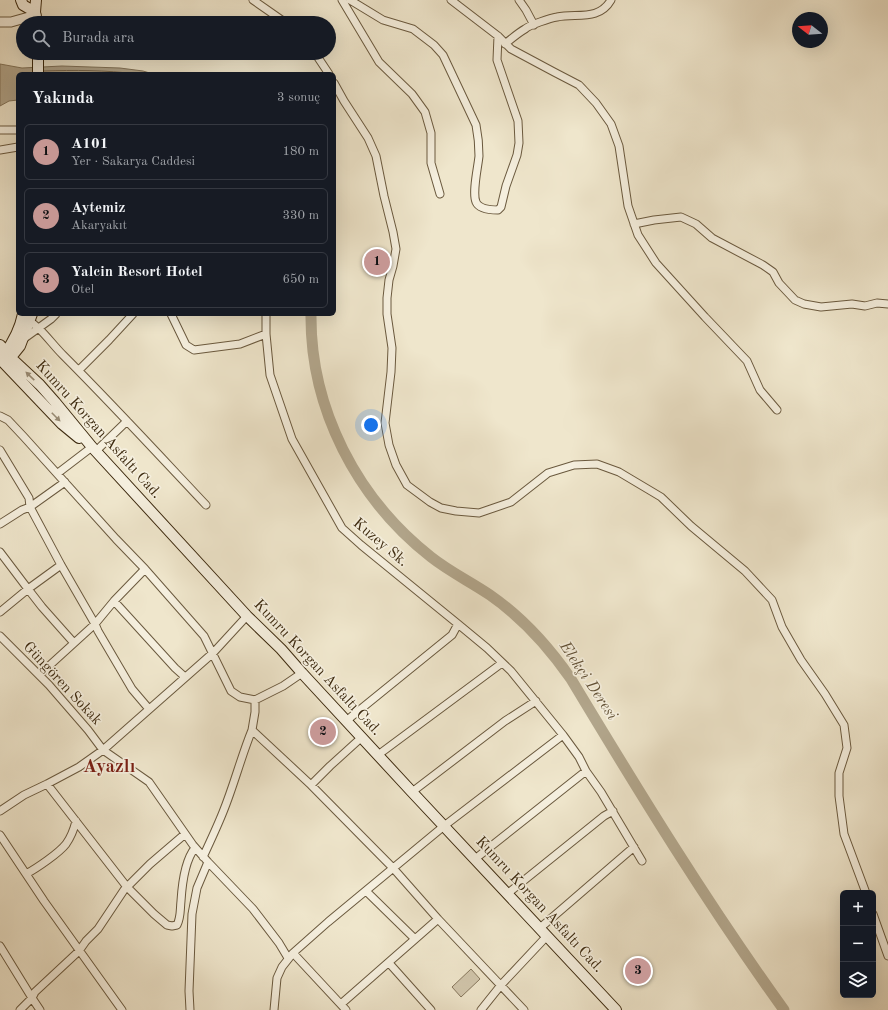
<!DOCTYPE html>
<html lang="tr">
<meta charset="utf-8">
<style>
:root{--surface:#171b24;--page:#20242c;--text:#f1f3f6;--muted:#9ea1a6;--line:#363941;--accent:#c59692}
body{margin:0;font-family:"Old Standard TT",serif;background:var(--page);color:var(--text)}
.controls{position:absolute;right:12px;bottom:12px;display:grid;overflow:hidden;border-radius:6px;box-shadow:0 4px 16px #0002}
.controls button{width:36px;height:36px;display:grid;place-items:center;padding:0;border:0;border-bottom:1px solid var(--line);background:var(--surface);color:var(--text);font:20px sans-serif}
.compass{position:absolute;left:792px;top:12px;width:36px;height:36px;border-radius:50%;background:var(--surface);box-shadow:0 4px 16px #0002;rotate:287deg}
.you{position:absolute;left:371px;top:425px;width:14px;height:14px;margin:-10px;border:3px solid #fff;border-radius:50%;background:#1a73e8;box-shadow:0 0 0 6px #1a73e833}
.badge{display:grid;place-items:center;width:26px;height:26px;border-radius:50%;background:var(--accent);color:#111;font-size:13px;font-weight:700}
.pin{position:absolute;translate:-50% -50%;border:2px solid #fff;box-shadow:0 1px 4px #0006}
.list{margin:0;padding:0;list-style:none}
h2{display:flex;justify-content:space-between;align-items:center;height:52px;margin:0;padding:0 16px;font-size:17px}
h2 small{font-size:13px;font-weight:400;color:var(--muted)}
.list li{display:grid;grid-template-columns:26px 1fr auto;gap:12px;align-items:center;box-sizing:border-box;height:56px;margin:0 8px 8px;padding:0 8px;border:1px solid var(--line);border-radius:6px}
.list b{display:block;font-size:15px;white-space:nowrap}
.list p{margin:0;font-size:13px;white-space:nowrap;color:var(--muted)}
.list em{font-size:13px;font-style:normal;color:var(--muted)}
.icon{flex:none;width:22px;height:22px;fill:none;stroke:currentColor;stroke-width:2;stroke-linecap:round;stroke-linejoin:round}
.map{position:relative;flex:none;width:888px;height:1010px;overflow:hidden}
.search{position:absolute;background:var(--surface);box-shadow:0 4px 16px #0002;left:16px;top:16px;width:320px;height:44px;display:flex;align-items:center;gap:10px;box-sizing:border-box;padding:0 14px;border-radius:22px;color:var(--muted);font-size:15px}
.panel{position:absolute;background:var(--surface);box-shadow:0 4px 16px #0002;left:16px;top:72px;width:320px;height:244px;border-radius:6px}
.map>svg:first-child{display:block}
.green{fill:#d1c6ac;stroke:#87785e}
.water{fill:#b2a68c;stroke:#83745a}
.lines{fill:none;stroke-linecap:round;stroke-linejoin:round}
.shore{stroke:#78684e;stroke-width:1}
.river{stroke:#b2a68c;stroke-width:11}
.minor-casing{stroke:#6a593e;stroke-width:9}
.tertiary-casing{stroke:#6a593e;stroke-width:11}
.secondary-casing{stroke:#3d2a0f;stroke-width:12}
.minor{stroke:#f5efde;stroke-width:7}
.tertiary{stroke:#f5efde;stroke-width:9}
.secondary{stroke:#f5efde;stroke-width:10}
.oneway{fill:#998c76}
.labels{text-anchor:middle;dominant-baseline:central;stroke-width:3.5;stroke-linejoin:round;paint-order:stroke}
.street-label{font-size:15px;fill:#3d2a0f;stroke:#f5efde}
.water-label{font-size:16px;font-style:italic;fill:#604f34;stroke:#f5efde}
.district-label{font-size:19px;font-weight:bold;fill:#7a1f14;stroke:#f5efde}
</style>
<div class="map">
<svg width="888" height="1010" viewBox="0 0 888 1010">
<rect width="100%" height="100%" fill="#efe6cc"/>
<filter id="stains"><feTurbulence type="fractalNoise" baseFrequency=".005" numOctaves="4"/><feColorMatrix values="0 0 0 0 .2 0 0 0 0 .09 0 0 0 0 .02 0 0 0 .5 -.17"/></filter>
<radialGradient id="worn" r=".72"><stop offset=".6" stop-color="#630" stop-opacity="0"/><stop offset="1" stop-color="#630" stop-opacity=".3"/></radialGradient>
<path class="green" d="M471 969 480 979 461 997 452 987Z"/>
<path class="water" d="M0 64 22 68 62 66 120 68 143 71 153 74H18V100L9 101 0 106Z"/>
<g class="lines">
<path class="shore" d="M44 71C74 70 106 70 136 74"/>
<path class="river" d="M311 314C310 409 357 499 431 557 450 572 471 582 490 595 523 618 549 647 571 679 639 792 707 903 784 1010"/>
<defs>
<path id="minor" d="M253 0 286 23
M342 0 379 62 412 94 425 112 431 133V163L440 194
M350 0 383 20 413 29 434 45 443 55 476 125C478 135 479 145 479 156 478 167 472 192 476 202 479 209 491 210 498 210L501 207 506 186 517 155 519 143 518 121 497 60 498 36
M451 0 498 36 511 49 554 72 579 85 596 103 611 124 619 146 628 206 638 235 656 263 705 317 747 361 760 390 777 410
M519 0 526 10 534 25
M505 44C511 39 518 33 525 29 529 25 551 18 557 17 577 13 599 21 611 0
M315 53 329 74
M334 83 344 101 368 138 376 156 384 196 393 232 396 249 393 266 389 280 387 298V314L392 348 391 372 385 423 389 445 396 465 407 485 430 502 441 508 456 511 479 513 511 502 548 473 574 465 597 464 619 472 661 497 691 526 745 571 772 600 782 627 801 660 825 694 844 725 847 748 839 773V796L844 834 866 893
M0 130H18
M0 150 18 147
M634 224 654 220 681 217 696 224 712 238 763 265 773 272 779 283 795 300 804 304 821 307 852 304 865 306 877 303 888 304
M171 314 186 345 194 350 240 344 266 334
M266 314V334L270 375 292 439 342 528 361 545 458 624 487 648 511 671 563 735 579 757 586 771 601 792 642 861
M26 319C41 327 50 342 63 355 112 404 159 455 206 505
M22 340 51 319 56 314
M79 370 109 340 133 314
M0 416 8 420 24 437 116 539 145 569 204 636 231 691 240 697 255 700 283 686 302 673
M0 450 29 498 30 507 61 565 95 624 98 631 132 689 149 709
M96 451 127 421
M58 473 92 447
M0 524 22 510 30 507 65 482
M0 552 28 589 61 565
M114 601 175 668 185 677
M0 612 28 589 42 607 74 643
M0 636 49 685 88 730 103 750 149 782 193 845 208 862 253 909 279 943 288 958
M39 675 95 624 114 601 145 569
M255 700V712L252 730 311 785 393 868 438 919 524 1010
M346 721 452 635 458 624
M378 755 502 663
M47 784 127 887 154 914 167 925 172 926 177 925C181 917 180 910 181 901 182 885 185 860 195 848
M311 785 330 766 362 737
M412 792 505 721 536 701
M0 811 24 795 47 784 79 767 103 750 213 653 247 616
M0 835 44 901 122 1010
M203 857C210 842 217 827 223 812 234 785 241 757 252 730
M475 859 586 771
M26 874C37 868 59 853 66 844 71 837 74 829 76 821
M366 891 415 939
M507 894 604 816 613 811
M873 914 888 956
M540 928 634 847
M0 946 32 998 40 1010
M293 953 346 1010
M389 963 431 1010
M341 1004 438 919
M20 1010 32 998 35 992 79 951 86 941 98 929 124 890 150 864 185 834
M190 1010 189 991 192 914 197 888 208 862
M274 1010 277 978 282 967 293 953 328 922 444 826 563 735
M481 1010 501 985 547 936"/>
<path id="tertiary" d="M0 22H11L36 15"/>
<path id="secondary" d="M21 0 23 5 35 12
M36 0 35 12 37 23
M38 74V53
M0 345 11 358 40 385 55 402 92 447 247 616 281 649 302 673 412 792 616 1010
M3 356C12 344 20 329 23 314
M0 359 62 424 79 438
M8 361 20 346 32 314"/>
</defs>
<use href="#minor" class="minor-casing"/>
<use href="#tertiary" class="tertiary-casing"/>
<use href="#secondary" class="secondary-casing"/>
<use href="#minor" class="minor"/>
<use href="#tertiary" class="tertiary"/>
<use href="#secondary" class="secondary"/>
</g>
<defs><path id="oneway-solid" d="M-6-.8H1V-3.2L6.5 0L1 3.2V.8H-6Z"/></defs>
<g class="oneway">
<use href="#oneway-solid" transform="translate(30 376) rotate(-136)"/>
<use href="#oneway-solid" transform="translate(56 417) rotate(45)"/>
</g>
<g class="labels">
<g class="street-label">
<text transform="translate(98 430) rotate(48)">Kumru Korgan Asfaltı Cad.</text>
<text transform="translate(380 543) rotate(40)">Kuzey Sk.</text>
<text transform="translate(317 668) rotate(47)">Kumru Korgan Asfaltı Cad.</text>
<text transform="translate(62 684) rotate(47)">Güngören Sokak</text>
<text transform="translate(539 905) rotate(47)">Kumru Korgan Asfaltı Cad.</text>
</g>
<g class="water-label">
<text transform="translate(588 681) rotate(56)">Elekçi Deresi</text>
</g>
<g class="district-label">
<text x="109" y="767">Ayazlı</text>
</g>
</g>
<rect width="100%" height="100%" filter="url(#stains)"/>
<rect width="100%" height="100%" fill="url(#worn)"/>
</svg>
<div class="controls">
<button>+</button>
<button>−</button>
<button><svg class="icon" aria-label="layers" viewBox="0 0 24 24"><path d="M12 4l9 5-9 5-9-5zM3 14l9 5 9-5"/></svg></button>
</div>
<svg class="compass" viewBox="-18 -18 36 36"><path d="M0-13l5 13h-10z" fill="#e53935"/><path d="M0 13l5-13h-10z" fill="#9ea1a6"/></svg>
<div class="you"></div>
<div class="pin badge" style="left:377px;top:262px">1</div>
<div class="pin badge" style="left:323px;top:732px">2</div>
<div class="pin badge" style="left:638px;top:971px">3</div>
<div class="search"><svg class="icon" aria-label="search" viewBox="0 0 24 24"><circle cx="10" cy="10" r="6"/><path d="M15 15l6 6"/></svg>Burada ara</div>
<section class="panel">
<h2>Yakında<small>3 sonuç</small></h2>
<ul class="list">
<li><span class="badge">1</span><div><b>A101</b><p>Yer · Sakarya Caddesi</p></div><em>180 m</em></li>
<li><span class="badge">2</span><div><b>Aytemiz</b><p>Akaryakıt</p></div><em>330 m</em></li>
<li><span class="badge">3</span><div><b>Yalcin Resort Hotel</b><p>Otel</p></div><em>650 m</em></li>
</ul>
</section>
</div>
